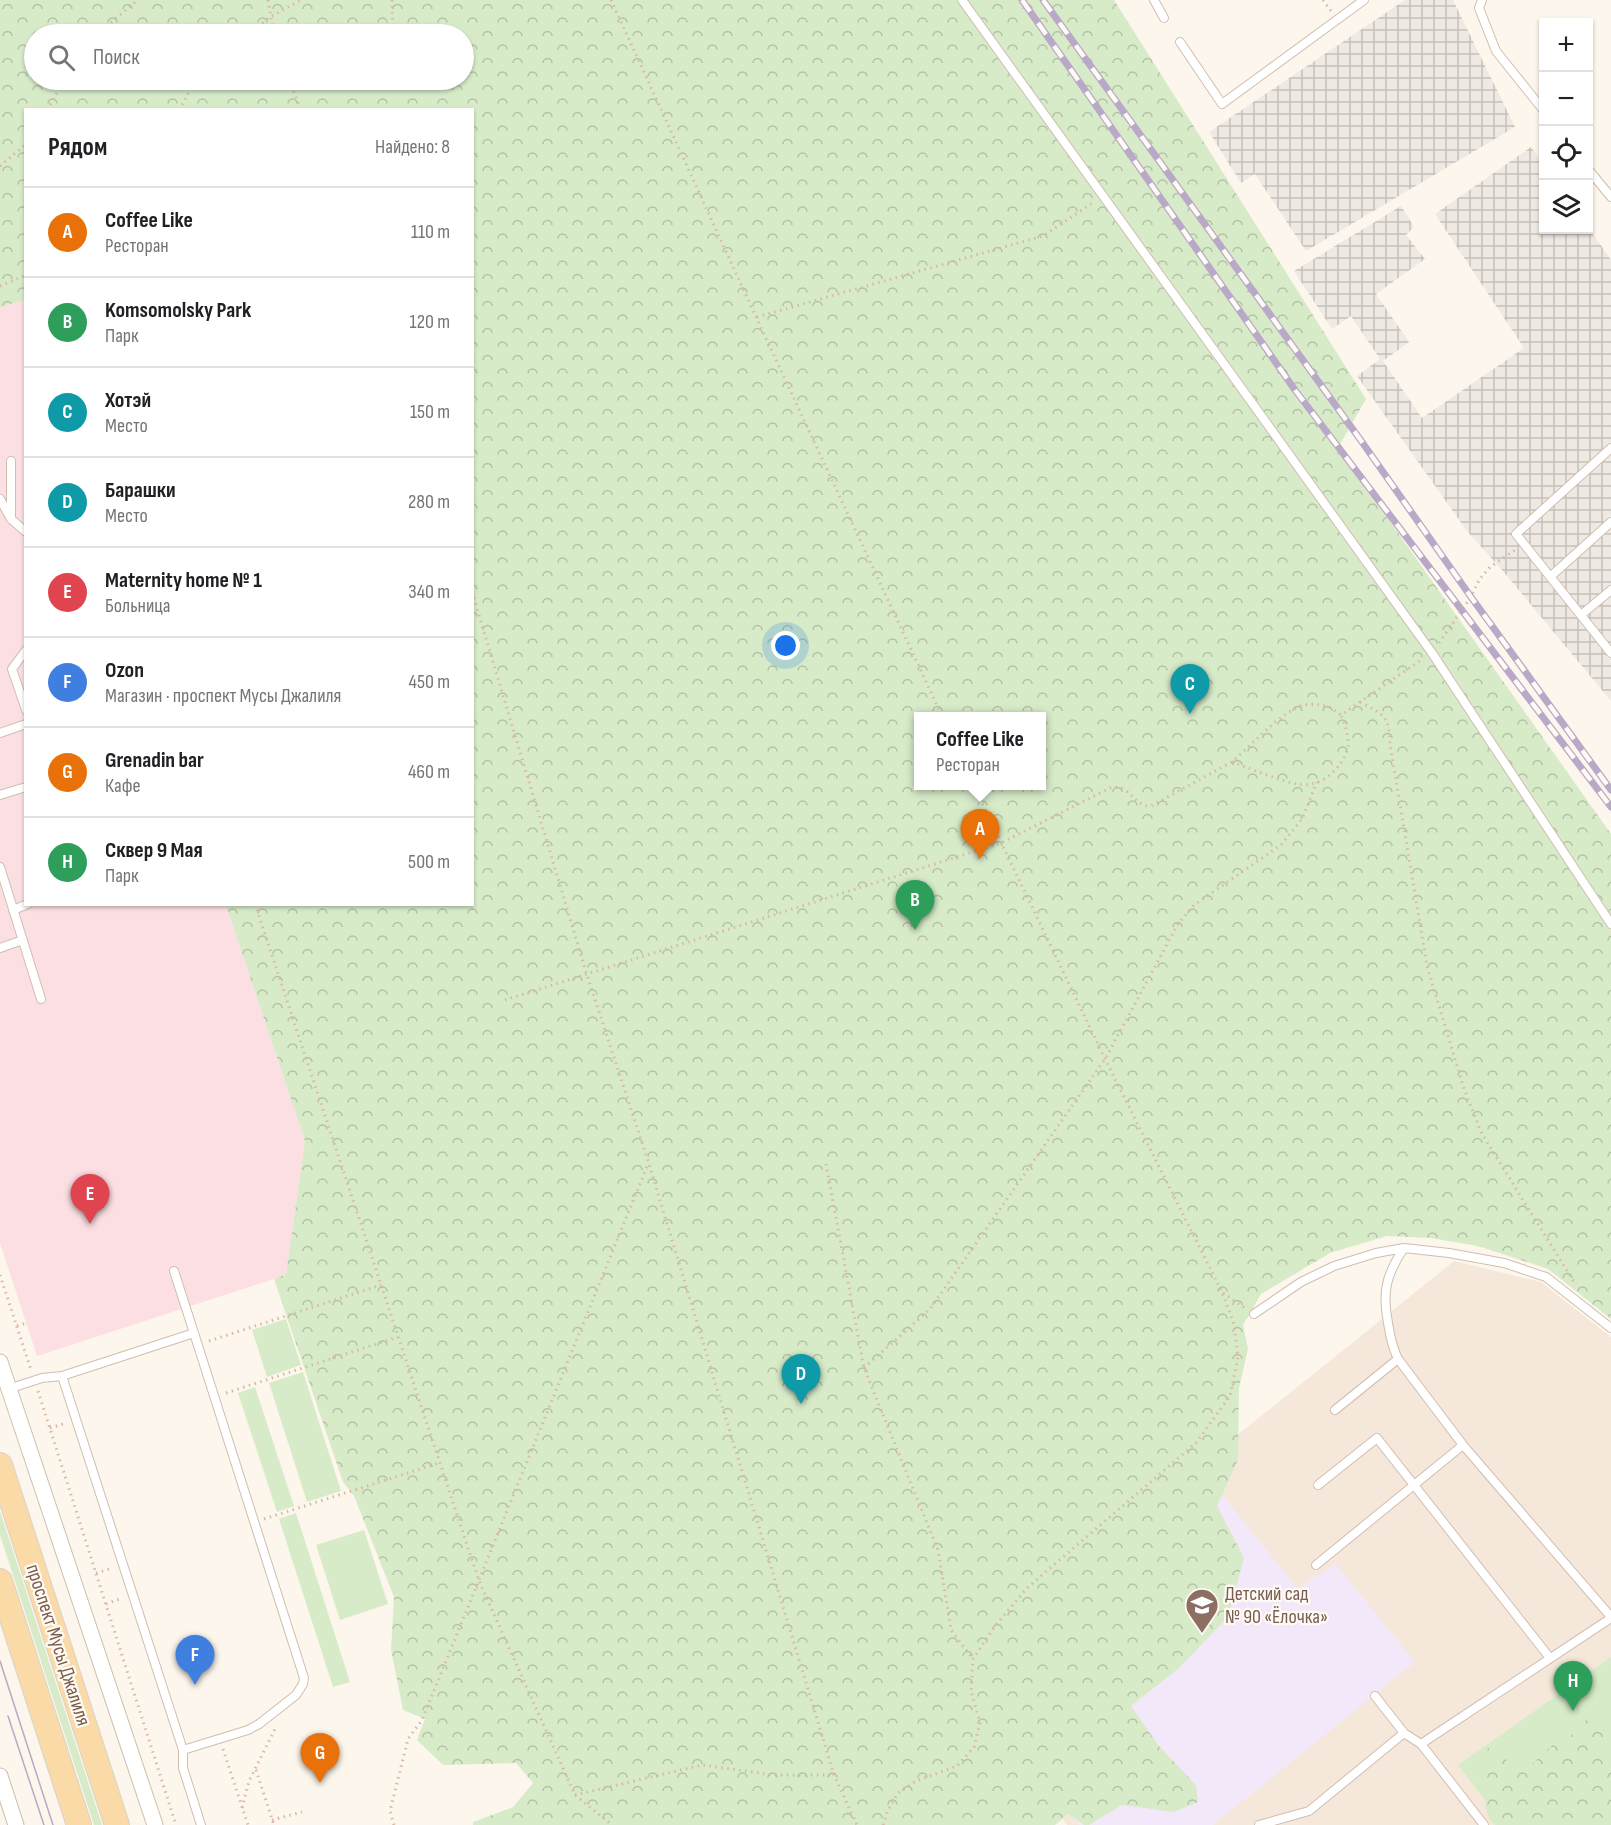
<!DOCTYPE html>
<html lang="ru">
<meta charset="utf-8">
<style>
:root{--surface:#fff;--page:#f2f2f2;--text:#202124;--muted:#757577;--line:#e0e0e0;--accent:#d93025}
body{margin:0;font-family:"Sofia Sans Condensed",sans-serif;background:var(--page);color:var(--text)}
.controls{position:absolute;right:18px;top:18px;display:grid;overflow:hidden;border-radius:0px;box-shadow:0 2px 4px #0004}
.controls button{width:54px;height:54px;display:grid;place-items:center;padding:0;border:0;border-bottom:2px solid var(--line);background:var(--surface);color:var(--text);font:30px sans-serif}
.you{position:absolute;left:786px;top:646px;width:21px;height:21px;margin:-15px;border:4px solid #fff;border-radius:50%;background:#1a73e8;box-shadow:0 0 0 9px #1a73e833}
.badge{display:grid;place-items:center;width:39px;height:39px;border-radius:50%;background:var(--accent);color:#fff;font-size:20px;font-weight:700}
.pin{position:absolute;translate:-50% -50px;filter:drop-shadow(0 2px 3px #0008)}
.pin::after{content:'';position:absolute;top:32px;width:21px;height:18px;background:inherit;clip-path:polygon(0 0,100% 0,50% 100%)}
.popup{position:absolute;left:914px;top:712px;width:132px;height:78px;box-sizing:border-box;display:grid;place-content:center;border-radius:0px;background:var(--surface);filter:drop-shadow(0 2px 4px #0005);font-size:20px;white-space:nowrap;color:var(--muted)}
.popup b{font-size:22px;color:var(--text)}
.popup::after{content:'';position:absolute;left:50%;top:100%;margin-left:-12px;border:12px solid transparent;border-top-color:var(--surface)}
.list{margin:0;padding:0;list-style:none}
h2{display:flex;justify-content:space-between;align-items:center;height:78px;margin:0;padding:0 24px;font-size:26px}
h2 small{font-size:20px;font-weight:400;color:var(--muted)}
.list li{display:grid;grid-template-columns:39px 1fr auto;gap:18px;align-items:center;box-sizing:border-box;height:90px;padding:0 24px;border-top:2px solid var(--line)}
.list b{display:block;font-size:22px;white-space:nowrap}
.list p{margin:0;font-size:20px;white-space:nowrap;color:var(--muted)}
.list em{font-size:20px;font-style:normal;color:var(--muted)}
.icon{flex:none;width:33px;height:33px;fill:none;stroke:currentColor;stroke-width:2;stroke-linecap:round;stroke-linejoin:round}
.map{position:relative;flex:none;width:1611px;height:1825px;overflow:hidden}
.search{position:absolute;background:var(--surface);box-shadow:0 2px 4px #0004;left:24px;top:24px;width:450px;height:66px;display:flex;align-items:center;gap:15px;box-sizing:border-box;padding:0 21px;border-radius:33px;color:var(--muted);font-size:22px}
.panel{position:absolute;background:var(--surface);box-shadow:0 2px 4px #0004;left:24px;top:108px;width:450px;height:798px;border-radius:0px}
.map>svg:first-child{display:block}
.residential{fill:#f5e8da}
.industrial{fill:url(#industrial-grid)}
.education{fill:#f3e8fa}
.medical{fill:#fbdfe2}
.green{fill:#d7ebc9}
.forest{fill:url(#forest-crowns);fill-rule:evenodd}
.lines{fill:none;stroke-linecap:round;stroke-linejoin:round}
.lane-casing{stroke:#d0beb0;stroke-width:10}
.street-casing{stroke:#d0beb0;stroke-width:17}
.primary-casing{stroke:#d9d2cd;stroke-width:26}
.path{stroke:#d8b9a5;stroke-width:3;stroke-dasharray:1.5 4.5;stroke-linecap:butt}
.lane{stroke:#fff;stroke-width:8}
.street{stroke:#fff;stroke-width:15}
.primary{stroke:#fadaa6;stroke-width:24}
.tram{stroke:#b9a8c8;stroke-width:1.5}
.rail-casing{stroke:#b9a8c8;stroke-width:7}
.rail{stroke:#fffaf3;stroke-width:4.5;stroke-dasharray:14;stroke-linecap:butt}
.labels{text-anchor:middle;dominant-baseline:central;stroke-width:4.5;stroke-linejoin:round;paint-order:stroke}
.education-label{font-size:20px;fill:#785e54;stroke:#fffaf3;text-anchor:start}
.street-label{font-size:20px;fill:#795d4d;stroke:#fffaf3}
</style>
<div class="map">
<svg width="1611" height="1825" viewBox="0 0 1611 1825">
<defs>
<pattern id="industrial-grid" width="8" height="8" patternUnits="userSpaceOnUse" patternTransform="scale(1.5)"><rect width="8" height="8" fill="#efe9e4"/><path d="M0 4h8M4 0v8" fill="none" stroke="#c6c0bb"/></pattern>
<pattern id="forest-crowns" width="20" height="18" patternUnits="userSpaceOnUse" patternTransform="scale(1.5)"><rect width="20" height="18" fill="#d7ebc9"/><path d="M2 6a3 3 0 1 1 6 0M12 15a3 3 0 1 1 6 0" fill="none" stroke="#b3c2a5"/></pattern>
</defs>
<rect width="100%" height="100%" fill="#fdf6ec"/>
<path class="residential" d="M1454 1261 1541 1282 1611 1337V1825H1067L977 1698 1025 1606Z"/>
<path class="industrial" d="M1405 0H1453L1515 127 1306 251 1255 174 1241 183 1209 132Z
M1531 147 1543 164 1544 230 1589 228 1611 260V701L1502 570 1467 531 1357 376 1380 359 1351 316 1332 329 1294 271 1401 206 1414 227 1406 235 1425 259 1376 294 1409 342 1383 361 1422 418 1524 348 1435 214Z"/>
<path class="education" d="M1202 1470 1298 1589 1335 1563 1415 1662 1213 1825H1079L979 1697Z"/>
<path class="medical" d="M25 300 26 904 226 905 305 1141 286 1275 37 1356 0 1243V307Z"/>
<path class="green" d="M286 1319 301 1365 267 1377 252 1330Z
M303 1372 341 1491 307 1502 269 1383Z
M255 1387 294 1506 277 1512 238 1393Z
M0 1511 102 1825H94L0 1535Z
M296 1513 350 1682 333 1687 279 1519Z
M364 1530 388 1604 340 1620 316 1545Z
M1611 1657V1825H1504L1458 1765Z"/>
<path class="forest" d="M0 0H1114L1366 399 1338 448 1611 834V1319L1548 1269 1478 1246 1430 1238 1387 1236 1330 1253 1261 1294 1243 1325 1248 1349 1239 1388 1238 1460 1217 1506 1244 1558 1228 1617 1179 1668 1131 1706 1159 1746 1196 1785 1198 1802 1174 1812 1122 1805 1089 1825H1084L1068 1814 1055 1825H473V1822L513 1807 533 1783 516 1763 443 1765 417 1740 425 1719 403 1710 391 1650 394 1597 354 1496 343 1482 274 1279 286 1274 305 1141 226 905 472 904V110H26L25 300 0 307ZM34 34H464V80H34ZM918 716H1042V786H918Z
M1594 1710 1606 1713C1607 1734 1599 1754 1605 1774L1611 1772V1825H1495L1489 1819 1485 1807 1487 1782 1482 1759 1488 1748 1500 1752 1508 1762 1519 1768 1530 1766 1558 1740 1570 1736 1579 1729Z"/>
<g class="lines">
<defs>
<path id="lane" d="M962 0 1432 653 1611 924
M1154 0 1164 18
M1482 0 1479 8 1496 51 1544 111
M1180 42 1222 104 1364 0
M1588 169 1611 197
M1611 448 1516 534 1611 653
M0 499 11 519 26 532
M11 519V461
M1550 577 1611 522
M1581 615 1611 590
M26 650 12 669 26 710
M0 733 26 724
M0 795 26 787
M0 867 41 999
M13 910 28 904
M0 948 23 940
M1404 1248C1386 1275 1382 1292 1388 1323 1390 1336 1392 1347 1398 1359L1463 1445 1611 1617
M174 1271 194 1333
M1254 1314 1301 1282 1334 1266 1376 1253 1404 1248 1449 1253 1504 1263 1546 1277 1611 1328
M62 1376 183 1750
M8 1389 42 1378 62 1376 194 1333 304 1678 303 1684 296 1695 259 1724 248 1730 183 1750V1768L201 1825
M1335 1410 1398 1359
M1318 1485 1377 1438 1550 1658
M1316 1565 1463 1445
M1375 1696 1404 1733
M1421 1744 1484 1825
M1259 1825 1309 1811 1404 1733 1421 1744 1611 1618"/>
<path id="street" d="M0 1362 155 1825
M0 1776 16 1825"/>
<path id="primary" d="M0 1465 117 1825
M0 1581 79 1825"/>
</defs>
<use href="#lane" class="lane-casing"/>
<use href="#street" class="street-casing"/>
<use href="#primary" class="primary-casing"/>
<path class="path" d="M268 0 274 34
M392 0 393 34
M611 0 756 317 942 716
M1323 0 1331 11
M97 34 138 0
M248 34 270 17 301 0
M289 80 301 110
M396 80V92
M47 110 65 80
M179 110 196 80
M0 166 26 144
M0 286 26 275
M757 317 1043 236 1094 202
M472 592 587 975 649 1164 834 1775 857 1825
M1439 643 1471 597 1479 580 1490 567 1515 550
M1360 702C1384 715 1389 715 1390 744L1427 966 1464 1089 1482 1134 1574 1282
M1232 762C1253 769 1276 780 1297 784 1320 789 1344 768 1348 746 1349 735 1345 725 1341 715
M255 904 479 1581 575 1795 612 1825
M505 1000 1001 843 1112 787C1117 788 1122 787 1126 791 1136 797 1137 806 1151 806L1232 762 1275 722 1289 712 1302 705 1315 704 1329 707 1341 715 1421 660
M826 1164 864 1368 938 1550 951 1630 973 1659
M0 1275 31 1370
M1223 1293 1245 1308
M17 1326 26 1323
M209 1341 381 1285
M864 1368 930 1309 1105 1059 1178 924 1194 905 1281 845 1302 819 1317 782
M38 1391 176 1825
M226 1393 398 1337
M50 1428 66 1423
M264 1519 439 1463
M96 1573 113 1568
M106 1604 122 1598
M223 1749 248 1825
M256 1770 274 1825
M575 1795 702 1765 774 1775H834
M242 1808 249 1781 276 1727
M272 1820 302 1812
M394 1825 390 1811 408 1739 422 1720 648 1164
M883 1825 887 1812 898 1793 916 1781 957 1766 974 1747 980 1723 971 1691 973 1659 995 1626 1027 1588 1196 1443 1230 1396 1238 1357 1234 1324 1222 1292 1105 1059 974 786"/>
<use href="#lane" class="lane"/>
<use href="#street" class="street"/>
<use href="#primary" class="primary"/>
<path class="tram" d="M0 1661 53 1825
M8 1716 44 1825"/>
<defs>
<path id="rail" d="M1022 0 1295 390 1611 807
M1043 0 1362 442 1471 597 1611 790"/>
</defs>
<use href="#rail" class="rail-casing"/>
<use href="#rail" class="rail"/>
</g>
<defs>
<symbol id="school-pin" viewBox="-11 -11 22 30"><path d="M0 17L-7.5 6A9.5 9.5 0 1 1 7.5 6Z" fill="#8d6e63" stroke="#fffaf3"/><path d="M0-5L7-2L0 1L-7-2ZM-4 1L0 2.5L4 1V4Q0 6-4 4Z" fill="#fff"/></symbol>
</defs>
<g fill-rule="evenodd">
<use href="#school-pin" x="1183" y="1586" width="38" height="52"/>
</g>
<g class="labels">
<g class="education-label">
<text x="1225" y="1594">Детский сад<tspan x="1225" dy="23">№ 90 «Ёлочка»</tspan></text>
</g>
<g class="street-label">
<text transform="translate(58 1645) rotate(72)">проспект Мусы Джалиля</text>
</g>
</g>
</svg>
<div class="controls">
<button>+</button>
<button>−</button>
<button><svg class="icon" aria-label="locate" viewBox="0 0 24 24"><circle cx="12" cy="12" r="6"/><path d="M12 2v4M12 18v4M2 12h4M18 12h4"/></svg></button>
<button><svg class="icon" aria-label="layers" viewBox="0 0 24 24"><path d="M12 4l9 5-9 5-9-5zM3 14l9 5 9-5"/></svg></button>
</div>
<div class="you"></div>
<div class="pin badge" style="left:980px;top:859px;background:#e8710a">A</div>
<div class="popup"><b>Coffee Like</b>Ресторан</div>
<div class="pin badge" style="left:915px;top:930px;background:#2e9e5b">B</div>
<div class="pin badge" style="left:1190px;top:714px;background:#0f9aa8">C</div>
<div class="pin badge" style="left:801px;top:1404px;background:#0f9aa8">D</div>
<div class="pin badge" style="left:90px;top:1224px;background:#e0444e">E</div>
<div class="pin badge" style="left:195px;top:1685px;background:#3f7fe0">F</div>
<div class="pin badge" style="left:320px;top:1783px;background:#e8710a">G</div>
<div class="pin badge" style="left:1573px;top:1711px;background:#2e9e5b">H</div>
<div class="search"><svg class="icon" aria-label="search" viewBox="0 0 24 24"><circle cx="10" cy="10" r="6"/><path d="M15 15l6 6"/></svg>Поиск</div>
<section class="panel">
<h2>Рядом<small>Найдено: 8</small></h2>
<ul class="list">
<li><span class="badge" style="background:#e8710a">A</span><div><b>Coffee Like</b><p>Ресторан</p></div><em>110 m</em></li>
<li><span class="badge" style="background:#2e9e5b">B</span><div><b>Komsomolsky Park</b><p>Парк</p></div><em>120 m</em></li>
<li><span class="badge" style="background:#0f9aa8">C</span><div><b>Хотэй</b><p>Место</p></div><em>150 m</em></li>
<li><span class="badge" style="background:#0f9aa8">D</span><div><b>Барашки</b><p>Место</p></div><em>280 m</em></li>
<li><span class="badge" style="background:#e0444e">E</span><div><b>Maternity home № 1</b><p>Больница</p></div><em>340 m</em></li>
<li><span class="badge" style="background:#3f7fe0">F</span><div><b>Ozon</b><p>Магазин · проспект Мусы Джалиля</p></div><em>450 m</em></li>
<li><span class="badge" style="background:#e8710a">G</span><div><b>Grenadin bar</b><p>Кафе</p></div><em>460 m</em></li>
<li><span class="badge" style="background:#2e9e5b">H</span><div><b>Сквер 9 Мая</b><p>Парк</p></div><em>500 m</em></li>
</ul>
</section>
</div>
